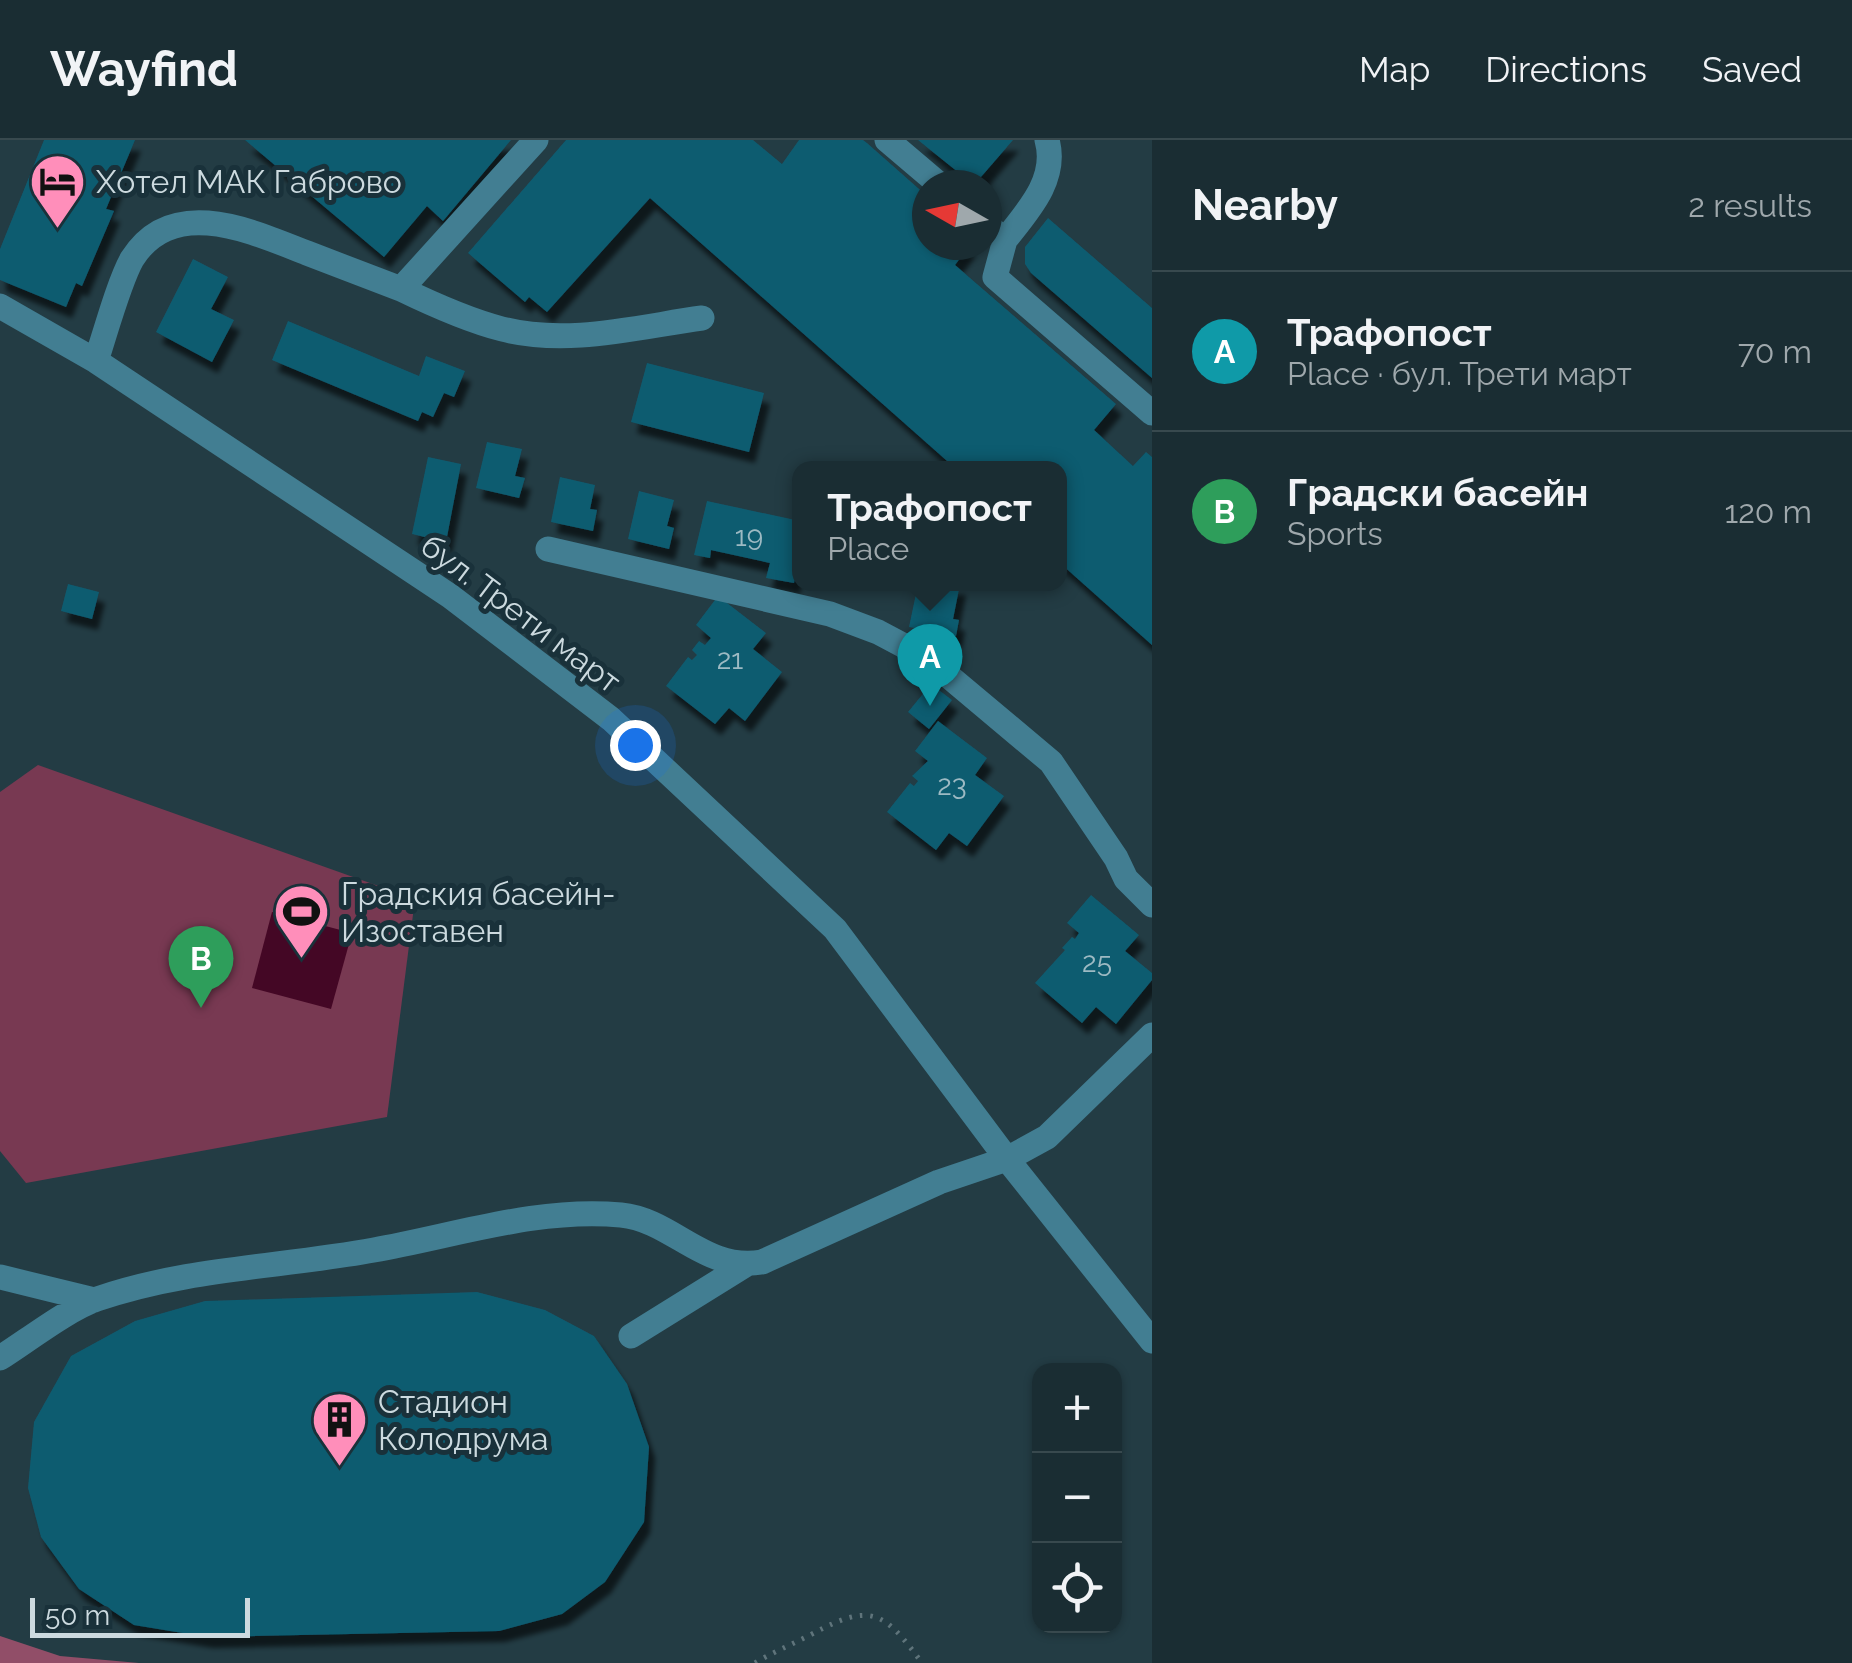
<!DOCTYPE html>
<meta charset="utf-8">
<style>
:root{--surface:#1a2d33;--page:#23353b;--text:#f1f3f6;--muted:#9fa8ac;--line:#38494e;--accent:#ff8eba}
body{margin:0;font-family:Raleway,sans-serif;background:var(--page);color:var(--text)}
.controls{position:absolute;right:30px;bottom:30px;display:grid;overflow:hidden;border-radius:20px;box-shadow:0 2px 8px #0004}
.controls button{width:90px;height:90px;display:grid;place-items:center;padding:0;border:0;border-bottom:2px solid var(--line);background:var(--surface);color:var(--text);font:50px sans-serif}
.compass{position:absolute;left:912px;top:30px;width:90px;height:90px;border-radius:50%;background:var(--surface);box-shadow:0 2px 8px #0004;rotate:279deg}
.scale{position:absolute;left:30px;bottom:25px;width:220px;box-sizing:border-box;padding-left:10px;border:5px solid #ccdadf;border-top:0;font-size:28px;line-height:35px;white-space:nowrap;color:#ccdadf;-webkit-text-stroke:8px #19313a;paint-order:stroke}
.you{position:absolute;left:635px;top:605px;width:35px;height:35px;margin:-25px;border:8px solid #fff;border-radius:50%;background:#1a73e8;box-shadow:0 0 0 15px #1a73e833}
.badge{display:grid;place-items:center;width:65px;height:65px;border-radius:50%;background:var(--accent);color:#fff;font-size:32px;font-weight:700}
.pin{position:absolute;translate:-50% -82px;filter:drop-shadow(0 2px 5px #0008)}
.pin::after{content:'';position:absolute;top:52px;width:35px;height:30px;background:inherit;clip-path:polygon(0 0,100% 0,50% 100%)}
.popup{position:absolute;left:792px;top:321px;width:275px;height:130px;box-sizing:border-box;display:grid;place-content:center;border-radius:20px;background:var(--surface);filter:drop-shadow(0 2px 8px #0005);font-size:32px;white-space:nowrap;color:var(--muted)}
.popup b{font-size:38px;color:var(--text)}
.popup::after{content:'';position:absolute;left:50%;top:100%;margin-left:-20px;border:20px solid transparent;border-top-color:var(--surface)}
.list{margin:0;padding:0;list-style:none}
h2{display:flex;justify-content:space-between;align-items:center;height:130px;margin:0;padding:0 40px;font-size:42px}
h2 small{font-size:32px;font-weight:400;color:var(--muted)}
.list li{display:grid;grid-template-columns:65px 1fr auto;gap:30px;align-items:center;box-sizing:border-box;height:160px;padding:0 40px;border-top:2px solid var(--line)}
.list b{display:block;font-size:38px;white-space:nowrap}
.list p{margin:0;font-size:32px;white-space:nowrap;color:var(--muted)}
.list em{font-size:32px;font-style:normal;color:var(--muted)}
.icon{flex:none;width:55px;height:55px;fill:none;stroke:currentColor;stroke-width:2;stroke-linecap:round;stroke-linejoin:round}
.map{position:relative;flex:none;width:1152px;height:1523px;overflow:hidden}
header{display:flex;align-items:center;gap:60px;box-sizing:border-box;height:140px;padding:0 50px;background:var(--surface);border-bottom:2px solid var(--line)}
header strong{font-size:48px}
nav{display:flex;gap:55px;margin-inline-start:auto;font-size:35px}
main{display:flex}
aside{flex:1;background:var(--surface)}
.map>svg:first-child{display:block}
.green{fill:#783952}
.forest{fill:#914e68}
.water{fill:#440725}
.building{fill:#105b70;filter:url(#shadow)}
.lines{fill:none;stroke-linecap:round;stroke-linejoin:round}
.path{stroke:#5f747b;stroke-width:5;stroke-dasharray:2.5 8;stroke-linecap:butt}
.minor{stroke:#427e92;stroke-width:25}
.labels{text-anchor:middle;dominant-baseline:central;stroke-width:10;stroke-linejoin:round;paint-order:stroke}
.number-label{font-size:28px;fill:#9dbac3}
.poi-label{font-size:32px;fill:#ccdadf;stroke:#19313a;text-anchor:start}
.street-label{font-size:32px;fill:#ccdadf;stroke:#19313a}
</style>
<header>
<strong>Wayfind</strong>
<nav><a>Map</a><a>Directions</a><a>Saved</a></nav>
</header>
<main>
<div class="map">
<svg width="1152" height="1523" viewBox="0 0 1152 1523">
<defs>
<filter id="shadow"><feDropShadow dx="6" dy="11" stdDeviation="2.5" flood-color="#0009"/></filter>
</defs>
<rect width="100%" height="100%" fill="#233c44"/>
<path class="green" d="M38 625 415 759 387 977 26 1043 0 1011V652Z"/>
<path class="forest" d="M0 1496 60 1516 139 1523H0Z"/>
<path class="water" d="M272 772 352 793 331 869 252 848Z"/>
<path class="building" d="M44 0H135L106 69 114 71 82 146 76 143 66 167 0 140V109Z
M245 0H511L443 81 427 66 384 117Z
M566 0H753L782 24 799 0H863L867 3 927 56V105H970L955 125 1116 264 1094 290 1133 326 1146 312 1152 317V505L1060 423V328H955L650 58 547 172 529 157 525 162 468 113Z
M918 0H1013L974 45Z
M1048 78 1152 168V238L1031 133 1025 124V107Z
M193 119 228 137 211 169 234 180 212 222 156 192Z
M288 181 419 236 426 216 465 231 454 257 444 253 433 277 422 272 418 281 272 220Z
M647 223 764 253 749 312 631 282Z
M487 302 522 309 515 336 525 338 519 358 476 348Z
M428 317 461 324 446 402 412 394Z
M560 337 595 345 590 369 597 370 593 391 551 382Z
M639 351 674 360 667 386 674 388 669 409 628 399Z
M707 361 800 381V430L797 429 794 443 766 438 770 423 711 410 710 418 694 415Z
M68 444 99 452 92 479 61 471Z
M918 444H960L953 479 959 480 956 496 909 487Z
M718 456 766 493 753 509 782 532 745 581 729 568 715 584 666 546 688 517 692 520 697 515 692 510 699 501 705 505 711 498 696 485Z
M931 544 952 560 929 589 908 572Z
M938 581 987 618 975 635 1004 656 967 706 949 693 936 710 887 672 910 643 914 646 918 641 912 636 928 621 915 611Z
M1091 755 1139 795 1125 811 1152 833V840L1116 884 1096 867 1082 883 1035 843 1065 810 1062 808 1072 797 1075 799 1079 793 1067 783Z
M477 1152 545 1170 594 1196 627 1244 649 1307 644 1382 605 1442 562 1474 499 1491 207 1497 134 1485 79 1449 41 1397 28 1348 34 1282 71 1216 135 1181 205 1161Z"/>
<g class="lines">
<path class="path" d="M755 1523C773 1512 793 1504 812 1494 871 1462 884 1471 922 1523"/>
<path class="minor" d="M887 0 940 45
M987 85 1005 100 995 137 1152 273
M1005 100C1028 71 1058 39 1047 0
M401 149C434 165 467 180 502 189 567 206 637 187 702 178
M0 166 96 221 450 456 611 579 835 789 1007 1019 1152 1201
M96 221C105 194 119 142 132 119 173 54 253 92 307 113 339 125 370 137 401 149L536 0
M548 409 830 474 878 492 927 518 1051 622 1116 718 1126 739 1152 765
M0 1137 94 1160
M631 1196 747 1124
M0 1218C27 1201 68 1169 97 1159 187 1128 281 1127 374 1110 454 1096 538 1067 621 1075 673 1080 704 1132 762 1122L939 1042 1007 1019 1047 997 1152 895"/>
</g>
<defs>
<symbol id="hotel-pin" viewBox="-11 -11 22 30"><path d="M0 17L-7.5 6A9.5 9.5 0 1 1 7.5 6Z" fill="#ff8eba" stroke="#19313a"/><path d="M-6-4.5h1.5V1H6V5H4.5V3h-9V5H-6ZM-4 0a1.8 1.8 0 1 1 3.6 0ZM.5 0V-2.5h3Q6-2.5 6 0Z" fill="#111"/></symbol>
<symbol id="stadium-pin" viewBox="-11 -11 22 30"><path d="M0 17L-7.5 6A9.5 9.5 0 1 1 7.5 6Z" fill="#ff8eba" stroke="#19313a"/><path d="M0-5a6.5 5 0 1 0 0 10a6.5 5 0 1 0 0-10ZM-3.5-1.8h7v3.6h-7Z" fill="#111"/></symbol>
<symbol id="building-pin" viewBox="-11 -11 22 30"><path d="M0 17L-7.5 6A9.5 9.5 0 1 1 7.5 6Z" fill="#ff8eba" stroke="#19313a"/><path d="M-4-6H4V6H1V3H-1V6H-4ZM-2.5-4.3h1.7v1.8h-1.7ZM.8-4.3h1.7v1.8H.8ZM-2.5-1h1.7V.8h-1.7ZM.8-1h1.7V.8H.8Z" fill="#111"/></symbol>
</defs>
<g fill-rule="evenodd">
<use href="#hotel-pin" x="26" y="10" width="63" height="86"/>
<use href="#stadium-pin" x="270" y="740" width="63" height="86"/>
<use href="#building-pin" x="308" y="1248" width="63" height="86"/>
</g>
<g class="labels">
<g class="number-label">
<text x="749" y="396">19</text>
<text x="730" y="519">21</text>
<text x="952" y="645">23</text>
<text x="1097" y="822">25</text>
</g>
<g class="poi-label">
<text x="96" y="41">Хотел МАК Габрово</text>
<text x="341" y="753">Градския басейн-<tspan x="341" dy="37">Изоставен</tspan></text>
<text x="378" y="1261">Стадион<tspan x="378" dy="37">Колодрума</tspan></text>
</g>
<g class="street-label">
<text transform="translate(521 473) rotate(37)">бул. Трети март</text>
</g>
</g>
</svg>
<div class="controls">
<button>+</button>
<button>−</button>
<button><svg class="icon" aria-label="locate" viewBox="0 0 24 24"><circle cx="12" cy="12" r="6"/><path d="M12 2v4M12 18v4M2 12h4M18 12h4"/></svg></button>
</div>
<svg class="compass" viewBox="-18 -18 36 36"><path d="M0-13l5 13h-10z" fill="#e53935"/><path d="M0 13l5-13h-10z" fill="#9fa8ac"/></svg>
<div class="scale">50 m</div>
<div class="you"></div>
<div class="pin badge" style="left:930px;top:566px;background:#0f9aa8">A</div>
<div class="popup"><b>Трафопост</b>Place</div>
<div class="pin badge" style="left:201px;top:868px;background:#2e9e5b">B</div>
</div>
<aside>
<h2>Nearby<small>2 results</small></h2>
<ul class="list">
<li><span class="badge" style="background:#0f9aa8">A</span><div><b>Трафопост</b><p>Place · бул. Трети март</p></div><em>70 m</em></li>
<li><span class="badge" style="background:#2e9e5b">B</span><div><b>Градски басейн</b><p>Sports</p></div><em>120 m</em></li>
</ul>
</aside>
</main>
